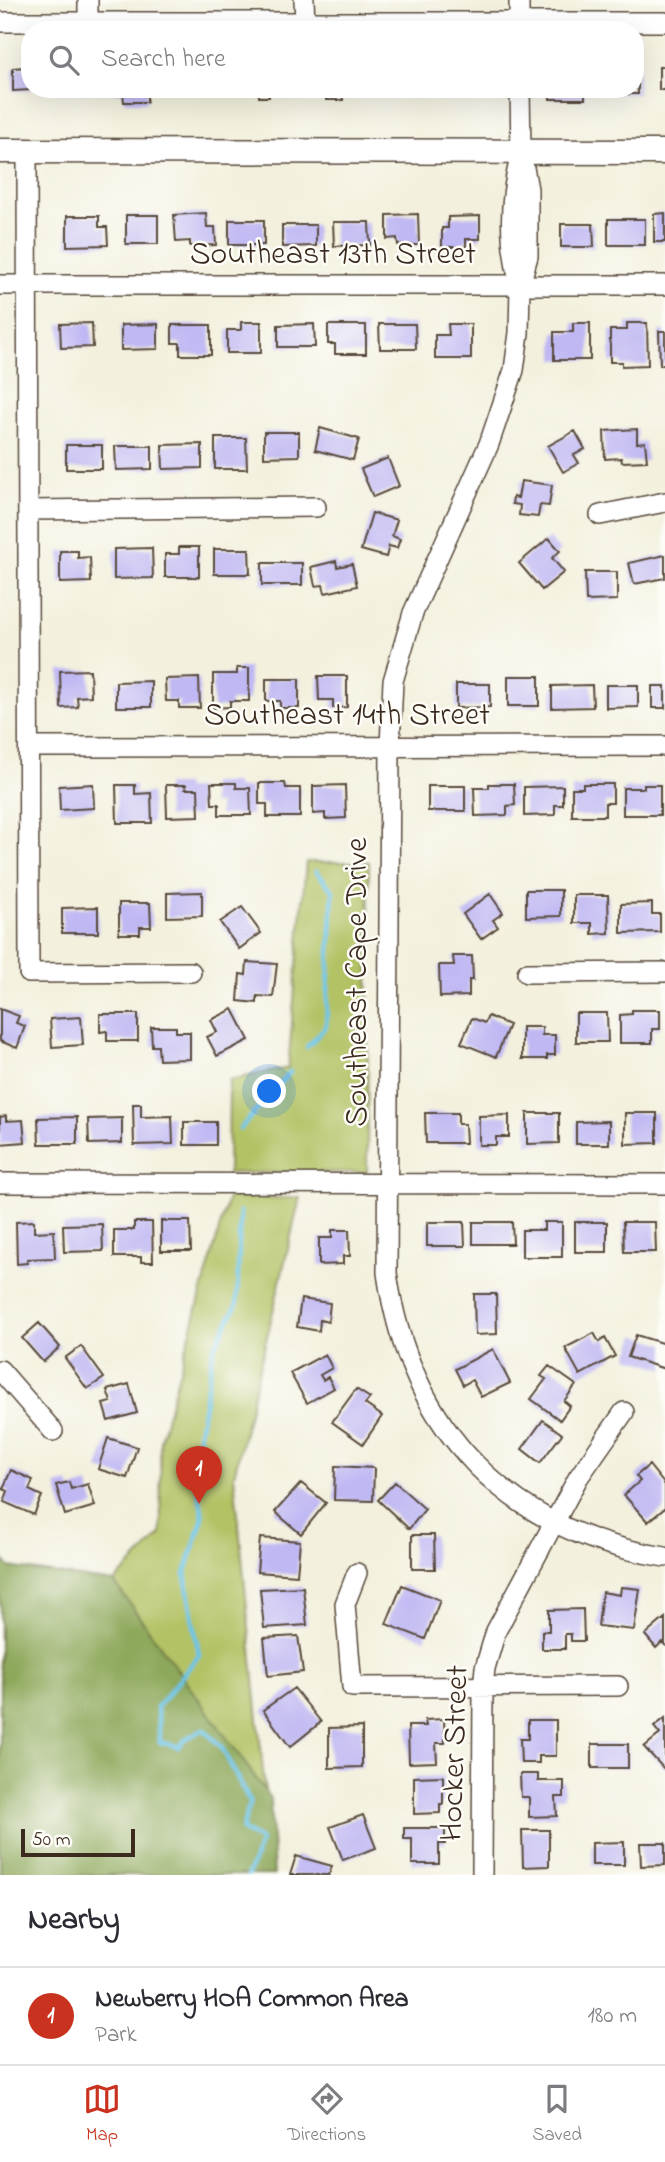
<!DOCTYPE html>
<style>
:root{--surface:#fff;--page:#f2f2f3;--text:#2b2b33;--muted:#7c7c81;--line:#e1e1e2;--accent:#c8321e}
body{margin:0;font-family:"Indie Flower",sans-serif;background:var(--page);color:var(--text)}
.scale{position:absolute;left:21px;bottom:18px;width:114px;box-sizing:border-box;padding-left:7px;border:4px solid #3b2a1e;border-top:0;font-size:19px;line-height:24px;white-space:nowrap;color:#3b2a1e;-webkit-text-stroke:5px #fdfcf7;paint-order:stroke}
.you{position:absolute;left:270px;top:1092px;width:24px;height:24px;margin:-18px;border:5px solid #fff;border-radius:50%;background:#1a73e8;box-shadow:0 0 0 10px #1a73e833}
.badge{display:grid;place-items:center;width:46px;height:46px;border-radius:50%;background:var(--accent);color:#fff;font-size:23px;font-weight:700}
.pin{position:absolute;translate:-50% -58px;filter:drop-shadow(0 2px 4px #0008)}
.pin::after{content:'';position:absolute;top:37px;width:24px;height:21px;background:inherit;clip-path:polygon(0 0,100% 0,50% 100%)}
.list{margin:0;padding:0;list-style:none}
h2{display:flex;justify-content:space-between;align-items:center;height:91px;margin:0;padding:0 28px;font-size:30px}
h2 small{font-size:23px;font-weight:400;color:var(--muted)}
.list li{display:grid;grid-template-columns:46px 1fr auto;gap:21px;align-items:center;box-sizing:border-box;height:98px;padding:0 28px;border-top:2px solid var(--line)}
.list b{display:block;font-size:26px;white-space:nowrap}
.list p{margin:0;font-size:23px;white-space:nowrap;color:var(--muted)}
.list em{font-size:23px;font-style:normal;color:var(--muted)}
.icon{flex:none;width:38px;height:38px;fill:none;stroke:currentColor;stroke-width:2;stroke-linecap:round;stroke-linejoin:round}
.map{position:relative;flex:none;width:665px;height:1875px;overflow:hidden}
.search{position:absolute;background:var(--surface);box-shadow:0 7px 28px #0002;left:21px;right:21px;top:21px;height:77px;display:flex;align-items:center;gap:18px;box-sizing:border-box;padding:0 24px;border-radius:28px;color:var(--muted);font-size:26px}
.sheet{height:189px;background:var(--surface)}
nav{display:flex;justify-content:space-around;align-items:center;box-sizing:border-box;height:98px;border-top:2px solid var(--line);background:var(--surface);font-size:19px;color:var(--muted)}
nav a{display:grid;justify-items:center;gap:4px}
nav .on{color:var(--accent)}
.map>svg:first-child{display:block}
.green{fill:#b2c265;stroke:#767642;stroke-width:2}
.forest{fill:#8da85a;stroke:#64693c;stroke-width:2}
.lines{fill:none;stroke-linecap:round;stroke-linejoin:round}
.stream{stroke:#6ac5e8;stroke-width:4.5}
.building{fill:#c0b8f3}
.minor-casing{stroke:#57483b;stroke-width:22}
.major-casing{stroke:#57483b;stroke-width:27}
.minor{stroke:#fff;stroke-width:19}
.major{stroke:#fff;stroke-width:24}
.labels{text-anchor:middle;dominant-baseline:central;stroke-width:5;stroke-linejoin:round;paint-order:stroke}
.street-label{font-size:32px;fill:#3b2a1e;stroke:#fdfcf7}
</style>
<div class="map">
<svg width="665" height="1875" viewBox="0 0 665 1875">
<rect width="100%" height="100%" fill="#fdfcf7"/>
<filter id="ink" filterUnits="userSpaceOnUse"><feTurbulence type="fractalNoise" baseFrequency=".0143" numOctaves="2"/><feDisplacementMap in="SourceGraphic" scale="14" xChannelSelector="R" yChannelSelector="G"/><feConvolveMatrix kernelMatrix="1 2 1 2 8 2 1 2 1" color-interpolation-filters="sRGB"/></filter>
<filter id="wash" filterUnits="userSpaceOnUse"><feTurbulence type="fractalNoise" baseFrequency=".00686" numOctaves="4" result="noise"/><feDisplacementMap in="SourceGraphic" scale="28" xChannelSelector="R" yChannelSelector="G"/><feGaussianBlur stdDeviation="1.57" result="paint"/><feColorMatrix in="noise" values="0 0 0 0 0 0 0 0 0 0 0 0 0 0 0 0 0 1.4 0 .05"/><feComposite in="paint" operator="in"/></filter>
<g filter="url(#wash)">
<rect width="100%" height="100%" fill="#f3f0dd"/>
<path class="green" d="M306 862H369L367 1172 228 1173 229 1080 288 1068Z
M228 1198H300L234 1475 265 1791 114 1582 161 1534 160 1441Z"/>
<path class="forest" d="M0 1555 9 1567 114 1582 270 1798 274 1875H0Z"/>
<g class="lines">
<path class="stream" d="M307 1047 326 1026 333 891 316 871
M240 1129 290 1072
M240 1212 237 1304 214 1348 198 1438 196 1478 203 1517 185 1574 199 1655 157 1707 160 1742 179 1747 187 1738 203 1729 221 1746 250 1802 242 1830 261 1841 248 1875"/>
</g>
<g id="blocks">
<path class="building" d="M638 57V94H609V89H635V58Z
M26 60H30V90L13 91V68L26 67Z
M659 67H665V90H659Z
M58 89H93V92L58 93Z
M113 89H147V102H124L123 93H113Z
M207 89H246V92H207Z
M259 89H288V93H269V97H259Z
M303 89H342L343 100H326V92L303 93Z
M352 89H390V94H352Z
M550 89H585V99H550Z
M206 213 207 227H215L216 245 190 246V241L176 242 174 215Z
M665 213V242H654V214Z
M418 214 419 245H398L397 238 387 239V215Z
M126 215H158V244H126Z
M67 216H99V227H107L108 245 67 246Z
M480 216V239H466V247H442V228H448V217Z
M608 219H645V245H608Z
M229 220H264V245H229Z
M333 222H369L370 245 334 246Z
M561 224H593L594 247H561Z
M282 225H316V246L282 247Z
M241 322H261V353H227V330H241Z
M92 323 93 347 61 348 60 324Z
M573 323H590V360H554V332H573Z
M627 323H647L648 365 622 366V362H610V330H627Z
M158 324V349L121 350V325Z
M314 324 315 347H278V325Z
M379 324H415L416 349H380Z
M448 324H471V359H435V335H449Z
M172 325H211V355H180V343H172Z
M328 325H366V354H335V344H328Z
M659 331H665V365H660Z
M320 428 359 439 353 460 315 450Z
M637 429V443L645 442 647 461 622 462 621 458 605 459 604 431Z
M575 431 585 449 574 455 579 463 563 472 548 446Z
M264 432H299V456L264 457Z
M215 438H246L247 469H215Z
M202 444V468L163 469 162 445Z
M66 445H102V469H66Z
M115 446H152V469L116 470Z
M388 458 399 486 373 497 361 469Z
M521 481 552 485 549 506 540 505 538 517 519 515 520 505 512 504 513 497 518 498Z
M372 513 397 520 392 536 400 539 397 548 389 546 386 557 361 550Z
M549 538 560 551 552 558 564 572 542 590 519 563Z
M179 547H199V577H165V554H179Z
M152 548 153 578 114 579V549Z
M214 549H249L250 574H214Z
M60 551H78V558L90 557 91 582 60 583Z
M665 555V578L634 584 629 563Z
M336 561 337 567 352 564 357 586 325 593 323 585 315 586 311 567Z
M262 563H302V585H262Z
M585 572H617V600L586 601Z
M237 668H249V701H230V707L213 708V674H237Z
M90 670 91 696 77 697 78 707 61 708 60 671Z
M318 676H347V707L333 708V700H319Z
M508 676H539V706H508Z
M199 678 200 708H179V701H166L165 679Z
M266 679H299V708H280V701H266Z
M151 681V707H116V682Z
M456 684H490V707L456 708Z
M592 685 593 707 552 708V686Z
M606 685H638V707L606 708Z
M652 686H665V708H652Z
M211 783H236V788H250L251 815H219V804H212Z
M259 783H285L286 788H300V817H267V804H259Z
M93 784 94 808 60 810 59 786Z
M489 784H514L515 805 507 806V815L475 816 474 788H489Z
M583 784H613V803H605V816H572V788H583Z
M116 785H135V794L151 793 152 823H117Z
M166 785H186L185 789H198L199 816 167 817Z
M345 785 346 818 325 819V813L313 814V786Z
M644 785H660V815H623V788H644Z
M428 786H465V811H428Z
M563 786V805H555V815L524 816V787Z
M526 890H561V916L526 917Z
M202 892V916L167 917V893Z
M490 894 503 913 493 920 498 927 481 939 463 914Z
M574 895H608L609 933 592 934V923H574Z
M119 903H150L151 927H140V934H119Z
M652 903V914H660V932L621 933V904Z
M98 907V933H62V908Z
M242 907 261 933 239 949 220 922Z
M453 956H472L473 980H469V996L440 997 439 965H454Z
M247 962 277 964 273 997 257 996V1003L238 1001 240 974 246 975Z
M0 1009 19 1016 16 1023 25 1026 17 1048 0 1041Z
M233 1009 249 1040 217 1056 207 1037 217 1032 211 1020Z
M632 1010H660V1029H652V1043H620V1015L632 1014Z
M576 1013H607L608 1042H576Z
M100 1014H138V1041H107V1031L100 1032Z
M488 1016 509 1025 496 1057 461 1043 472 1018 485 1023Z
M81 1017 83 1045 52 1047 50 1019Z
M151 1027H176V1032H190V1059L159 1060 158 1046H152Z
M522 1027H542V1035H555V1055H547V1059H522Z
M133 1104H141V1117L172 1116 173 1144 134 1145Z
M425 1113H458V1124H465L466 1143H426Z
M527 1113H559V1143L527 1144Z
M625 1113H657V1143L625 1144Z
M509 1115V1137H496V1145H479V1116Z
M6 1116V1121L23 1120 25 1142 0 1144V1117Z
M77 1117V1144H39L38 1118Z
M122 1118V1143L89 1144 88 1119Z
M609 1121V1144H576V1122Z
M184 1122H216V1145H184Z
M34 1221V1232L54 1231 55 1258 27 1259V1263L17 1264 16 1222Z
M161 1221H190L191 1251H161Z
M134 1222H152L153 1262H141V1257H114V1230H134Z
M427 1222H464L465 1246H427Z
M473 1222H512L513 1244H473Z
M544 1222H562V1257H522V1230H544Z
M575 1222H607V1252H575Z
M623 1222H655L656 1252H624Z
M102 1224 103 1251 64 1252 63 1225Z
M332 1230H349L350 1256H343V1264L319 1265V1238H332Z
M474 1294H496L497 1334 475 1335Z
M301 1299 330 1303 328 1322 320 1320 319 1331 297 1327Z
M39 1323 60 1347 43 1362 22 1338Z
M594 1333 599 1342 605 1338 615 1356 580 1375 565 1348Z
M636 1335 665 1344V1369L628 1357Z
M81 1346 104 1378 87 1389 65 1358Z
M493 1349 510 1383 481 1397 472 1380 463 1385 455 1369Z
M325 1354 332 1368 320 1375 323 1380 328 1377 334 1388 307 1403 290 1373Z
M549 1366 576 1385 564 1401 570 1406 560 1420 531 1399 546 1379 541 1376Z
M129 1384 137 1413 108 1421 103 1404 111 1402 107 1390Z
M356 1389 370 1398 365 1404 382 1416 363 1444 332 1422Z
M543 1420 562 1434 540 1463 522 1449Z
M108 1438 137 1447 127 1478 98 1469Z
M649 1465 665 1485V1508L648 1522 624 1495 640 1481 636 1476Z
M335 1466 374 1468 373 1501 334 1500Z
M11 1470 33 1480 29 1490 42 1496 34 1515 4 1502 8 1491 3 1489Z
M69 1482 71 1489 88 1484 95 1506 65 1515 56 1485Z
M395 1482 425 1509 409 1529 378 1500Z
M301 1483 326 1503 301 1534 275 1512Z
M412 1535H434L435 1569H412Z
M260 1538 300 1541 297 1575 257 1572Z
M402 1585 440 1600 425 1639 386 1624Z
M303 1587 307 1625 264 1628 260 1589Z
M621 1587 640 1589 634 1630 598 1626 602 1592 620 1595Z
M583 1609 584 1641H571V1634H565V1649H542V1631H549V1610Z
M665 1618V1645L662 1642 656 1648 645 1635Z
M298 1636 303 1672 268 1676 264 1638Z
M294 1688 321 1722 290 1747 263 1710Z
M665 1718V1770L644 1747 660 1734 654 1727Z
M444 1719 445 1743H436L437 1762 409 1763 408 1726H426L425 1720Z
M528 1720H556V1756H539V1763H521L520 1739H528Z
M362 1727V1767L329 1768V1728Z
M592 1744H628V1768H592Z
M520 1774H538V1781H564V1797H556L557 1816 529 1817V1797H521Z
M443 1776V1804H440V1813L414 1814V1777Z
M363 1815 376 1848 343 1860 330 1827Z
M404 1828H445V1844H439V1864H412V1839H404Z
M522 1830H549V1866L523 1867Z
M624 1842V1865H592V1843Z
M640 1843H665V1865L641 1866Z
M296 1856 332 1866 329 1875H290Z"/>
</g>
</g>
<g filter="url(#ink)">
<use href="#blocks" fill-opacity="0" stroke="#57483b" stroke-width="2"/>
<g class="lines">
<defs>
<path id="minor" d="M88 0V22
M304 0 305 22
M0 22H665
M519 30V0
M520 89 521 152 528 189V256L520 285 519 333 514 370 489 444 413 613 393 681 390 746 387 1273C409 1429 509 1533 665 1557
M27 151 29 973 191 972
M519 162C509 202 509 244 520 284
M0 285H665
M29 510 316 507
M600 515 665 502
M29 747 665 746
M527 973 665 972
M0 1183 665 1184
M0 1370 53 1431
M357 1573 345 1604 352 1687 618 1686
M482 1875 483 1687 485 1668 496 1631 578 1478 624 1412"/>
<path id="major" d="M0 151 665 152"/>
</defs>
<use href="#minor" class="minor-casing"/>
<use href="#major" class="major-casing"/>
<use href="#minor" class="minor"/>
<use href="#major" class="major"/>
</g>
</g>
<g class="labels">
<g class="street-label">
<text x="333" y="255">Southeast 13th Street</text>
<text x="347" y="716">Southeast 14th Street</text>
<text transform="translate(358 982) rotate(-90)">Southeast Cape Drive</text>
<text transform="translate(456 1753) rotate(-88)">Hocker Street</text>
</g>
</g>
</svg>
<div class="scale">50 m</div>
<div class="you"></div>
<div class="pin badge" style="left:199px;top:1504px">1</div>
<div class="search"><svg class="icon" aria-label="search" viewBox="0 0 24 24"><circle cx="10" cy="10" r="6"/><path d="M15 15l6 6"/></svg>Search here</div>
</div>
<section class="sheet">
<h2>Nearby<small></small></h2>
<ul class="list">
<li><span class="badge">1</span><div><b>Newberry HOA Common Area</b><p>Park</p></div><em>180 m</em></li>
</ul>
</section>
<nav>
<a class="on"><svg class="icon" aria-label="map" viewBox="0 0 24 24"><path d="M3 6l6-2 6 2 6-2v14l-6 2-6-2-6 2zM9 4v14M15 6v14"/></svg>Map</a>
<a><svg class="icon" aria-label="directions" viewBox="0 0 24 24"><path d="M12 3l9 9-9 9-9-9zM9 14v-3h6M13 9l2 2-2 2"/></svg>Directions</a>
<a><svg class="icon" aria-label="saved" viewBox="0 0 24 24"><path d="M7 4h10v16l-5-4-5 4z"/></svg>Saved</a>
</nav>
